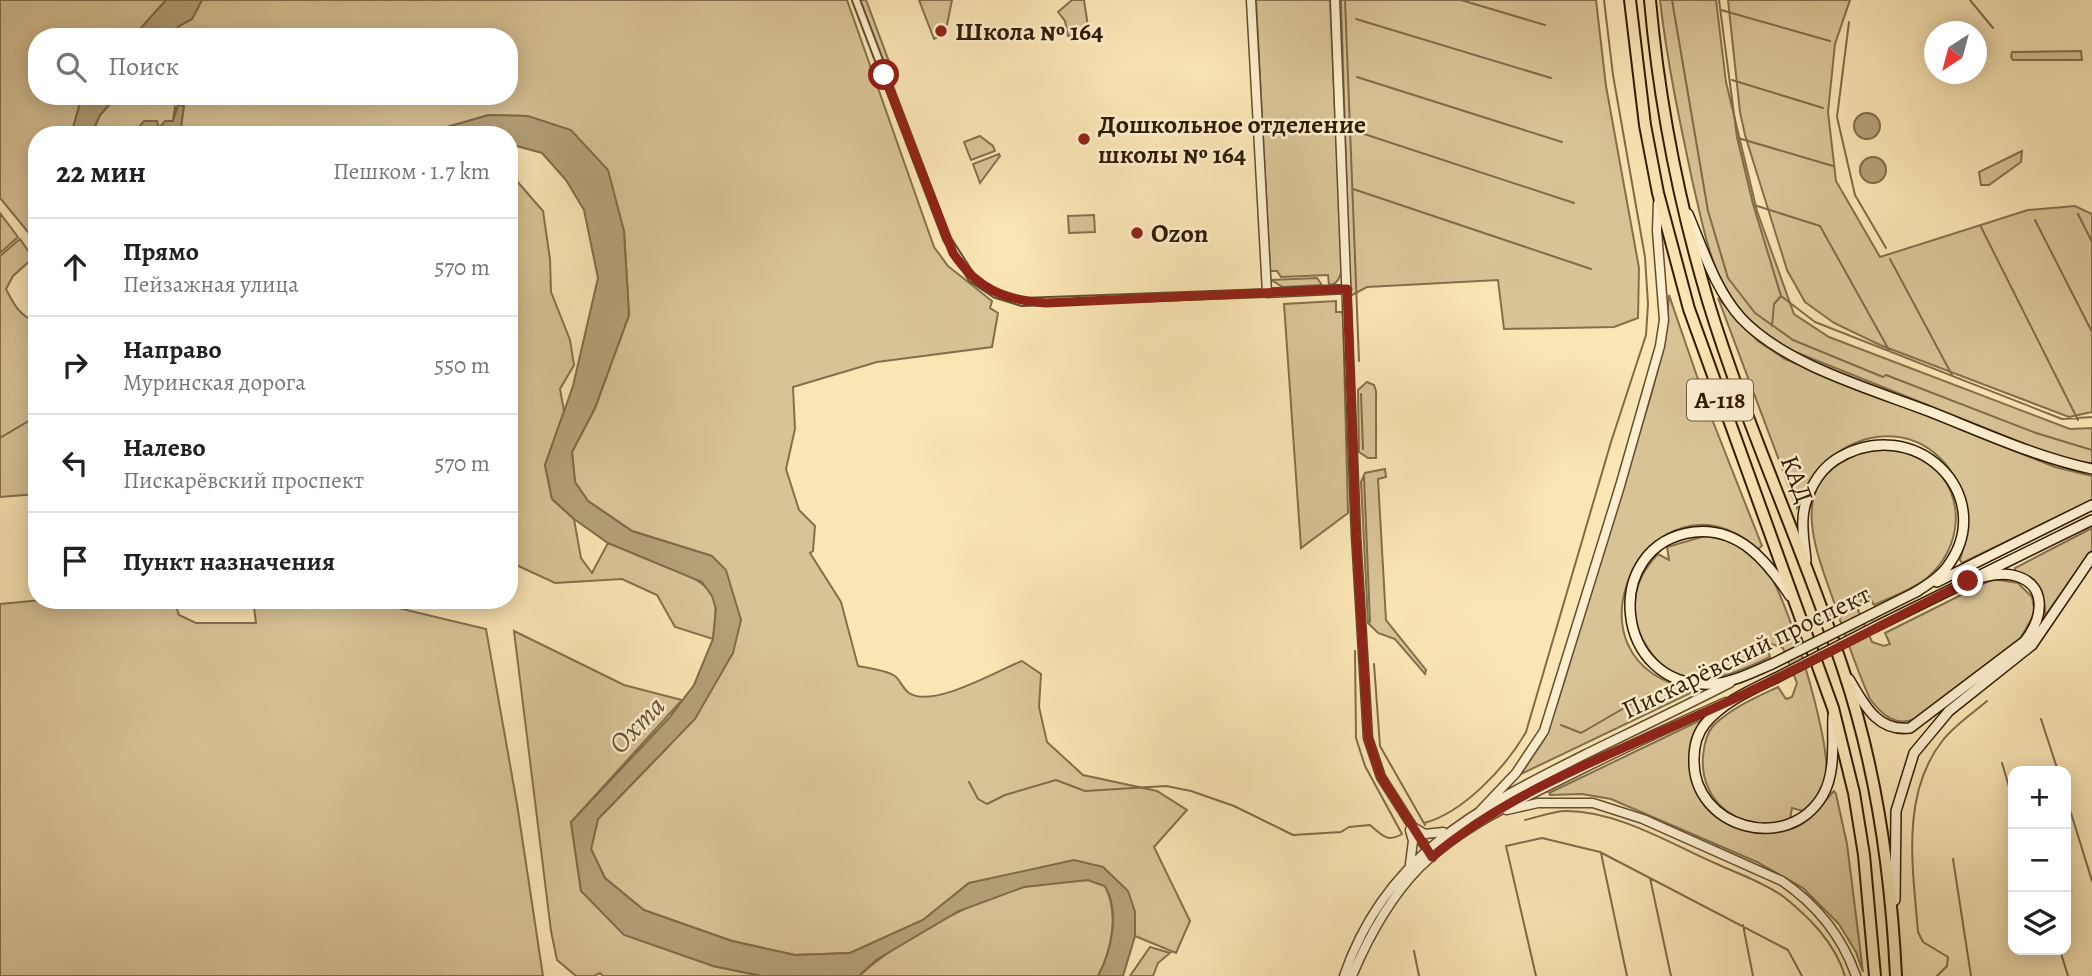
<!DOCTYPE html>
<html lang="ru">
<meta charset="utf-8">
<style>
:root{--surface:#fff;--page:#f6f6f6;--text:#202124;--muted:#757577;--line:#e0e0e0}
body{margin:0;font-family:Alegreya,serif;background:var(--page);color:var(--text)}
.controls{position:absolute;right:21px;bottom:21px;display:grid;overflow:hidden;border-radius:14px;box-shadow:0 4px 18px #0003}
.controls button{width:63px;height:63px;display:grid;place-items:center;padding:0;border:0;border-bottom:2px solid var(--line);background:var(--surface);color:var(--text);font:35px sans-serif}
.compass{position:absolute;left:1924px;top:21px;width:63px;height:63px;border-radius:50%;background:var(--surface);box-shadow:0 4px 18px #0003;rotate:216deg}
.stop{position:absolute;width:21px;height:21px;margin:-16px;border:5px solid #8f2418;border-radius:50%;background:#fff}
.stop.end{background:#8f2418;border-color:#fff;box-shadow:0 2px 7px #0008}
.list{margin:0;padding:0;list-style:none}
h2{display:flex;justify-content:space-between;align-items:center;height:91px;margin:0;padding:0 28px;font-size:30px}
h2 small{font-size:23px;font-weight:400;color:var(--muted)}
.list li{display:grid;grid-template-columns:46px 1fr auto;gap:21px;align-items:center;box-sizing:border-box;height:98px;padding:0 28px;border-top:2px solid var(--line)}
.list b{display:block;font-size:26px;white-space:nowrap}
.list p{margin:0;font-size:23px;white-space:nowrap;color:var(--muted)}
.list em{font-size:23px;font-style:normal;color:var(--muted)}
.icon{flex:none;width:38px;height:38px;fill:none;stroke:currentColor;stroke-width:2;stroke-linecap:round;stroke-linejoin:round}
.map{position:relative;flex:none;width:2092px;height:976px;overflow:hidden}
.search{position:absolute;background:var(--surface);box-shadow:0 4px 18px #0003;left:28px;top:28px;width:490px;height:77px;display:flex;align-items:center;gap:18px;box-sizing:border-box;padding:0 24px;border-radius:28px;color:var(--muted);font-size:26px}
.panel{position:absolute;background:var(--surface);box-shadow:0 4px 18px #0003;left:28px;top:126px;width:490px;height:483px;border-radius:28px}
.map>svg:first-child{display:block}
.green{fill:#d8c396;stroke:#846f4c;stroke-width:2}
.water{fill:#b5a077;stroke:#806b48;stroke-width:2}
.lines{fill:none;stroke-linecap:round;stroke-linejoin:round}
.stream{stroke:#806b48;stroke-width:2}
.minor-casing{stroke:#624e2e;stroke-width:10}
.tertiary-casing{stroke:#624e2e;stroke-width:11}
.secondary-casing{stroke:#301b02;stroke-width:12}
.motorway-casing{stroke:#301b02;stroke-width:14}
.minor{stroke:#fceece;stroke-width:6}
.tertiary{stroke:#fceece;stroke-width:8}
.secondary{stroke:#fceece;stroke-width:9}
.motorway{stroke:#fae5b4;stroke-width:10}
.secondary-bridge-casing{stroke:#301b02;stroke-width:12;stroke-linecap:butt}
.secondary-bridge{stroke:#fceece;stroke-width:9}
.route{stroke:#8f2418;stroke-width:9}
.poi-dot{fill:#8f2418;stroke:#fceece;stroke-width:2.5}
.labels{text-anchor:middle;dominant-baseline:central;stroke-width:5;stroke-linejoin:round;paint-order:stroke}
.shield{fill:#fceece;stroke:#6d5a3f;stroke-width:2}
.shield-label{font-size:24px;font-weight:bold;fill:#301b02}
.poi-label{font-size:26px;font-weight:bold;fill:#301b02;stroke:#fceece;text-anchor:start}
.street-label{font-size:26px;fill:#301b02;stroke:#fceece}
.water-label{font-size:28px;font-style:italic;fill:#655031;stroke:#fceece}
</style>
<div class="map">
<svg width="2092" height="976" viewBox="0 0 2092 976">
<rect width="100%" height="100%" fill="#fae5b4"/>
<filter id="stains"><feTurbulence type="fractalNoise" baseFrequency=".00286" numOctaves="4"/><feColorMatrix values="0 0 0 0 .2 0 0 0 0 .09 0 0 0 0 .02 0 0 0 .5 -.17"/></filter>
<radialGradient id="worn" r=".72"><stop offset=".6" stop-color="#630" stop-opacity="0"/><stop offset="1" stop-color="#630" stop-opacity=".3"/></radialGradient>
<path class="green" d="M0 0H166L133 37H37V96H82L71 135H37V243L0 198Z
M202 0H847L934 247 948 266 992 301 990 308 998 313 992 347 877 362 793 387 795 429 786 469 799 510 815 526 813 551 810 553 841 602 858 666C868 668 886 670 895 676 900 680 903 689 909 693 933 709 998 670 1022 661L1041 674 1039 707 1047 742 1083 775 1157 791 1187 810 1154 847 1190 921 1176 953 1135 936V912L1103 867 969 883 923 920 850 953 795 955 732 941 643 910 605 878 591 849 598 819 666 749 733 653 712 556 632 531 588 501 575 482 572 452 595 408 629 315 624 231 528 116 489 115 419 135H180L182 116 175 107 173 121 159 129 157 125 132 135H91L100 115 117 96H509V37H170L179 26 192 19Z
M860 0H866L891 67 886 69Z
M919 0H952L947 25 941 27 943 35 934 39Z
M1072 0H1084L1089 33 1068 36 1065 21 1058 12Z
M1256 0H1330L1342 269C1340 277 1338 284 1329 285L1328 275 1281 277 1277 271H1270Z
M1341 0H1596L1606 86 1639 268 1638 318 1614 327 1504 329 1498 280 1367 287 1350 296Z
M1660 0H1716L1726 82 1757 211 1794 314 1829 337 2070 429 2092 428V464L2060 458 1793 351C1767 337 1747 321 1730 296 1709 264 1702 221 1693 184 1680 123 1667 62 1660 0Z
M1728 0H1850L1835 44 1828 112 1836 181 1880 257 2028 210 2075 206 2092 214V412L2069 417 1880 345 1834 323 1805 302 1787 270 1745 135 1740 112Z
M2081 51 2082 60H2013L2011 57 2012 52Z
M980 136 993 146 995 151 971 160 964 142Z
M2022 151 2021 162 1989 185H1981L1979 172Z
M999 154 1000 156 980 183 973 164Z
M509 172 543 211 550 259 551 292 570 340 574 365 560 389 564 411 545 465 552 499 574 519 581 558 592 573 608 543C633 553 702 573 713 596 718 609 714 626 713 639L675 627 657 595 622 579 555 583 512 563 509 541Z
M0 213 18 237 0 253Z
M1094 215 1095 232 1069 233 1068 216Z
M20 239 33 258 13 276 6 289C13 303 20 317 37 322V494L0 497V256Z
M1317 278 1322 285 1283 287 1271 280Z
M1669 295 1710 414 1762 546 1758 549C1653 455 1545 664 1697 690L1521 774 1545 738 1558 701 1651 395 1665 342Z
M1718 298 1758 341 1785 359 2055 467 2092 476V500L1962 563 1960 560C1989 469 1905 398 1829 459 1813 471 1806 491 1797 508Z
M1336 301V312H1342L1343 316 1348 513 1301 548 1284 304Z
M1367 382 1374 385 1376 391V458H1368L1359 452 1358 390Z
M1884 447C1899 451 1916 454 1929 464 1968 493 1962 549 1927 578 1912 590 1891 597 1874 605L1865 590 1858 610 1872 642 1884 646 1890 644 1885 633 1993 579 2018 583 2032 597 2035 613 2020 639 1917 718C1896 728 1882 715 1870 699 1856 668 1845 635 1834 602 1808 531 1785 468 1884 447Z
M1385 469 1386 477 1378 479 1386 620 1426 670 1425 674 1395 639 1378 633 1368 623 1361 482 1365 473Z
M2092 528V550L2045 616C2046 595 2036 578 2015 572V568Z
M1705 536C1728 538 1745 547 1762 563 1785 586 1832 743 1826 776 1824 791 1813 802 1803 811L1792 808 1790 819C1745 836 1699 805 1703 756 1704 746 1706 734 1713 726 1731 708 1755 698 1778 687L1786 699 1792 697 1797 683 1783 648 1766 642 1770 657C1744 670 1717 682 1688 677 1670 674 1659 664 1649 650 1626 618 1631 582 1658 554L1669 560 1667 547Z
M42 600H174L179 615 196 623H256L253 600H365L486 629 517 804 543 976H0V604Z
M514 631 624 685 682 700 571 822 581 891 713 966 762 976H603L600 973 594 976H576L557 960 551 931Z
M1703 719C1707 736 1690 758 1692 776 1698 823 1755 843 1794 828 1812 821 1821 804 1834 791L1836 794 1847 844 1863 972 1856 952 1839 924 1803 888 1757 862 1611 799 1582 794 1550 795 1549 793Z
M1088 880 1105 886C1119 913 1112 950 1098 976H859C894 943 976 898 1024 887 1044 882 1067 882 1088 880Z
M1150 947 1170 953 1158 963 1153 976H1130Z"/>
<path class="water" d="M166 0H202L192 19 179 26 170 37H133Z
M82 96H117L100 115 91 135H71Z
M178 105 184 106 180 135H132L144 121H157L159 128 165 121H173Z
M1854 126a13 13 0 1 1 26 0a13 13 0 1 1-26 0Z
M489 115 528 116 571 130 608 170 624 231 629 315 595 408 572 452 575 482 588 501 632 531 712 556 726 570 741 620 733 653 695 719 598 819 591 849 605 878 644 910 732 941 795 955 850 953 923 920 969 883 1074 860 1103 867 1128 891 1135 912V936L1123 976H1098C1112 950 1120 912 1105 886L1088 880 1024 887 959 911 876 960 859 976H762L713 966 624 935 581 891 571 822 669 718 694 685 713 639 716 609 712 596 702 582 608 543 574 519 552 499 545 465 573 386 598 278 584 210 566 180 542 153 509 144V135H419Z
M1860 170a13 13 0 1 1 26 0a13 13 0 1 1-26 0Z"/>
<g class="lines">
<path class="stream" d="M1345 0 1359 361
M1461 0 1545 25
M1672 0 1708 211 1728 278 1755 313 1793 340 1883 377 1886 375 2036 433 2092 450
M1719 0 1737 137 1753 204 1781 296 1815 322 2062 419 2092 417
M1970 0 1993 28
M1721 10 1830 41
M1356 19 1551 78
M1849 22 1837 117 1855 195 1886 248
M1357 77 1562 142
M1732 80 1823 108
M1361 133 1574 203
M1738 138 1833 166
M1353 189 1591 269
M1754 205 1820 226 1889 350
M2078 214 2092 242
M2035 220 2092 332
M1981 227 2078 420
M1890 259 1952 375
M1772 326 1774 304 1781 296
M1361 394 1363 449
M0 438 37 416
M1364 477 1370 622
M1374 664 1380 746 1425 825
M2041 719 2058 771
M1561 725 1581 733 1650 693
M2002 763 2013 800
M969 782 978 799 987 804 1005 795 1056 780 1085 791 1166 786 1191 791 1234 806 1293 835 1341 832 1349 827 1370 825C1382 835 1387 843 1402 834L1365 766 1356 738 1355 651
M2066 797 2092 881
M1525 820C1538 817 1553 811 1566 811 1618 811 1671 844 1717 864 1739 874 1765 883 1784 897 1810 918 1835 943 1845 976
M1424 823C1463 813 1506 767 1526 732L1611 442 1646 335 1648 304 1645 257 1613 75 1604 0
M1601 853 1627 976
M1953 859 1971 976
M1650 878 1671 976
M1743 925 1753 976
M2060 950 2068 976
M1414 951 1419 976
M1536 976 1506 846 1542 838 1600 852 1788 950 1802 976
M1937 976 1947 966 1948 957 1923 942 1918 932C1913 869 1900 794 1943 740 1955 725 1973 713 1987 701"/>
<defs>
<path id="minor" d="M856 0 947 239 972 278 996 294 1022 302 1267 293"/>
<path id="tertiary" d="M1251 0 1267 293 1347 289
M1335 0 1356 535 1368 738 1381 777 1432 857
M1507 810 1538 803H1593L1643 819 1782 881C1817 905 1842 936 1856 976
M1480 811 1516 773 1544 731 1620 486 1660 346 1664 320 1657 231 1658 203
M1413 827 1425 834 1443 832
M1410 830 1413 841 1410 864
M1344 976C1385 856 1476 809 1582 756 1631 732 1681 708 1730 683
M1352 976C1368 938 1390 898 1419 868 1458 829 1509 805 1558 781 1613 753 1669 727 1726 702"/>
<path id="secondary" d="M1688 214C1703 249 1715 289 1741 318 1785 365 1871 389 1931 412 1984 433 2036 457 2092 469
M1806 561C1805 547 1802 533 1803 519 1804 497 1817 472 1835 460 1913 410 2001 495 1947 567 1939 578 1926 586 1914 593
M1937 582 2092 505
M1870 615 1918 591
M1875 627 2092 520
M1772 664C1753 672 1732 683 1711 684 1613 689 1600 544 1694 532 1739 527 1767 561 1790 596
M1776 678C1751 690 1723 702 1705 724 1697 734 1694 747 1694 759 1692 828 1788 855 1823 795 1836 772 1832 742 1833 716
M1849 679C1864 704 1877 732 1910 728L2025 641C2043 618 2049 583 2012 575 1997 572 1982 578 1968 581
M1895 900 1896 811 1914 753 1949 711 2032 645 2092 557"/>
<path id="motorway" d="M1630 0 1645 125 1658 193 1689 309 1833 708 1854 793 1864 855 1875 976
M1650 0C1659 102 1679 203 1708 301 1746 426 1802 545 1843 669 1876 767 1891 873 1896 976"/>
</defs>
<use href="#minor" class="minor-casing"/>
<use href="#tertiary" class="tertiary-casing"/>
<use href="#secondary" class="secondary-casing"/>
<use href="#motorway" class="motorway-casing"/>
<use href="#minor" class="minor"/>
<use href="#tertiary" class="tertiary"/>
<use href="#secondary" class="secondary"/>
<use href="#motorway" class="motorway"/>
<defs>
<path id="secondary-bridge" d="M1772 664 1870 615
M1776 678 1875 627"/>
</defs>
<use href="#secondary-bridge" class="secondary-bridge-casing"/>
<use href="#secondary-bridge" class="secondary-bridge"/>
</g>
<g class="lines">
<path class="route" d="M884 75 953 253C977 289 1004 300 1046 303L1347 289 1356 535 1368 738 1381 777 1432 857C1517 785 1636 745 1736 698 1814 661 1891 620 1968 581"/>
</g>
<g class="poi-dot">
<circle cx="941" cy="31" r="7"/>
<circle cx="1084" cy="139" r="7"/>
<circle cx="1137" cy="233" r="7"/>
</g>
<g class="labels">
<rect class="shield" x="1687" y="379.5" width="66" height="41" rx="5"/>
<g class="shield-label">
<text x="1720" y="400">А-118</text>
</g>
<g class="poi-label">
<text x="955" y="31">Школа № 164</text>
<text x="1098" y="124">Дошкольное отделение<tspan x="1098" dy="30">школы № 164</tspan></text>
<text x="1151" y="233">Ozon</text>
</g>
<g class="street-label">
<text transform="translate(1797 479) rotate(69)">КАД</text>
<text transform="translate(1746 652) rotate(-26)">Пискарёвский проспект</text>
</g>
<g class="water-label">
<text transform="translate(637 725) rotate(-46)">Охта</text>
</g>
</g>
<rect width="100%" height="100%" filter="url(#stains)"/>
<rect width="100%" height="100%" fill="url(#worn)"/>
</svg>
<div class="controls">
<button>+</button>
<button>−</button>
<button><svg class="icon" aria-label="layers" viewBox="0 0 24 24"><path d="M12 4l9 5-9 5-9-5zM3 14l9 5 9-5"/></svg></button>
</div>
<svg class="compass" viewBox="-18 -18 36 36"><path d="M0-13l5 13h-10z" fill="#e53935"/><path d="M0 13l5-13h-10z" fill="#757577"/></svg>
<div class="stop" style="left:884px;top:75px"></div>
<div class="stop end" style="left:1968px;top:581px"></div>
<div class="search"><svg class="icon" aria-label="search" viewBox="0 0 24 24"><circle cx="10" cy="10" r="6"/><path d="M15 15l6 6"/></svg>Поиск</div>
<section class="panel">
<h2>22 мин<small>Пешком · 1.7 km</small></h2>
<ul class="list">
<li><svg class="icon" aria-label="ahead" viewBox="0 0 24 24"><path d="M12 20V5M6 11l6-6 6 6"/></svg><div><b>Прямо</b><p>Пейзажная улица</p></div><em>570 m</em></li>
<li><svg class="icon" aria-label="right" viewBox="0 0 24 24"><path d="M7 20v-9h11M14 6l5 5-5 5"/></svg><div><b>Направо</b><p>Муринская дорога</p></div><em>550 m</em></li>
<li><svg class="icon" aria-label="left" viewBox="0 0 24 24"><path d="M17 20v-9H6M10 6l-5 5 5 5"/></svg><div><b>Налево</b><p>Пискарёвский проспект</p></div><em>570 m</em></li>
<li><svg class="icon" aria-label="arrive" viewBox="0 0 24 24"><path d="M6 21V4h12l-3 4 3 4H6"/></svg><div><b>Пункт назначения</b></div></li>
</ul>
</section>
</div>
